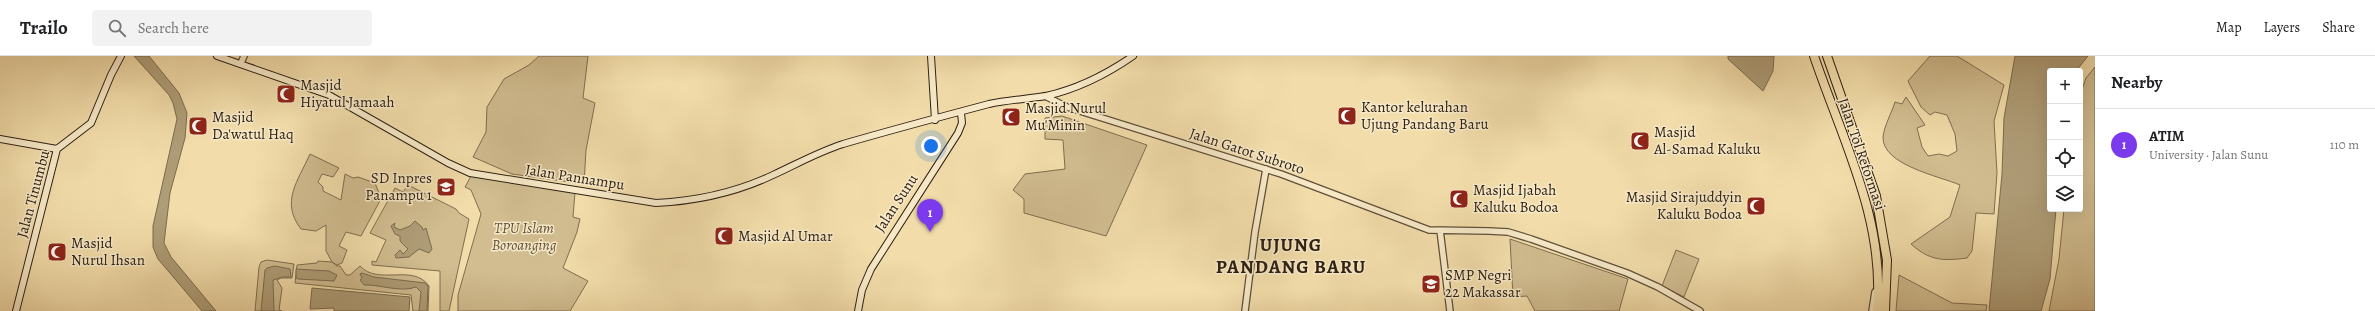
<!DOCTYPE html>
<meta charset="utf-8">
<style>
:root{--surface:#fff;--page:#f2f2f2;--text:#202124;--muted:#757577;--line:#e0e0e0;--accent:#7c3aed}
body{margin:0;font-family:Alegreya,serif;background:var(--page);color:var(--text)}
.controls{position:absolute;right:12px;top:12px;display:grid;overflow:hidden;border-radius:4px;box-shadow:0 4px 16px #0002}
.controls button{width:36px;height:36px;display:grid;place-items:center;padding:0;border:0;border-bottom:1px solid var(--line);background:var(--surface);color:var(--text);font:20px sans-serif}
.you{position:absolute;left:931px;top:90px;width:14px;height:14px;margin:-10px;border:3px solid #fff;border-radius:50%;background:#1a73e8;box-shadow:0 0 0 6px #1a73e833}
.badge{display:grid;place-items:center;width:26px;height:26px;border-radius:50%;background:var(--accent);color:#fff;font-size:13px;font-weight:700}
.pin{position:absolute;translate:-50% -33px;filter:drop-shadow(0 1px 2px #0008)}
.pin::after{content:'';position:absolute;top:21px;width:14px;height:12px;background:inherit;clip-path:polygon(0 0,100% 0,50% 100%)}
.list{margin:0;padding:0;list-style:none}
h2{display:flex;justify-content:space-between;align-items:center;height:52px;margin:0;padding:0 16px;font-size:17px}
h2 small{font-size:13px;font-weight:400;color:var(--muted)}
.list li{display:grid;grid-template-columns:26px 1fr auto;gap:12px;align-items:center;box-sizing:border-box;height:72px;padding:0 16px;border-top:1px solid var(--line)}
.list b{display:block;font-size:15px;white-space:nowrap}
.list p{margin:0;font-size:13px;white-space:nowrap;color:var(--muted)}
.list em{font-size:13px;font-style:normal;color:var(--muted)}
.icon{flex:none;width:22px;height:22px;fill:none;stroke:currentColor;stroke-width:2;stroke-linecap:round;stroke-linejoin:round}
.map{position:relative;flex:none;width:2095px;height:255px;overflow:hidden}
header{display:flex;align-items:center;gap:24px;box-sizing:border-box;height:56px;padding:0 20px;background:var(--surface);border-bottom:1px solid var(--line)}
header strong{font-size:19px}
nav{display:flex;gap:22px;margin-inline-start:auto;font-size:14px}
.search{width:280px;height:36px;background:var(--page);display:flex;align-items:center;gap:10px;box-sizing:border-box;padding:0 14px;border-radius:4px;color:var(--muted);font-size:15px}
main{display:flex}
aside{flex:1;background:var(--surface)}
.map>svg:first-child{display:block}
.green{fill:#d1bd90;stroke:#806e52}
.water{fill:#af9d77;stroke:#7b6b4f}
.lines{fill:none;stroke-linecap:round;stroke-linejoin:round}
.tertiary-casing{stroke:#5f4f39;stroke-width:8}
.secondary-casing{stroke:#2e2013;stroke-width:8}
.motorway-casing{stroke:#2e2013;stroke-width:10}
.tertiary{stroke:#f7e9c8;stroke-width:5.5}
.secondary{stroke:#f7e9c8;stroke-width:6}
.motorway{stroke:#f2ddaa;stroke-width:8}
.labels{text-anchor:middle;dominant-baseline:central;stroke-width:3;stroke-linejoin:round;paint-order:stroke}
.poi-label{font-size:15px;fill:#2e2013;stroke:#f7e9c8;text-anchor:start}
.street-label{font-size:15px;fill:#2e2013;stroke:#f7e9c8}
.park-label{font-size:15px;font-style:italic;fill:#5f4f38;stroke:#f7e9c8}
.district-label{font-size:19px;font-weight:bold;letter-spacing:1px;fill:#2e2013;stroke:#f7e9c8}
</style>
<header>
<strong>Trailo</strong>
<div class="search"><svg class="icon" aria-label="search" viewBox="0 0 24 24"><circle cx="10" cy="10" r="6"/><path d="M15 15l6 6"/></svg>Search here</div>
<nav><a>Map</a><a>Layers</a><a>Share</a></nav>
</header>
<main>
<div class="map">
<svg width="2095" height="255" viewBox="0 0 2095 255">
<rect width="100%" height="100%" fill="#f2ddaa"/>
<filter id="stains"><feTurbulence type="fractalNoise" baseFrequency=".005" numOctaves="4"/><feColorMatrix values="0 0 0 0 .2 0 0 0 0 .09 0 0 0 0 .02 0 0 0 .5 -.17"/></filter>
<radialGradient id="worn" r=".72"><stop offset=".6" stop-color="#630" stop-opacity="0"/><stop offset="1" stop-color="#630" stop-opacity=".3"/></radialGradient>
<path class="green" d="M539 0H588L583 42 595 47 586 94 584 128 512 118 473 101 486 76 487 51 504 23 529 9Z
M1930 0H1957L2004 29 1994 65 1997 117 1994 158 1976 157 1972 195 1967 202C1943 205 1930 205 1911 188L1950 161 1960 129C1939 120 1882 109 1883 81 1884 70 1892 56 1895 46L1902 48 1906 41 1925 69 1917 72 1922 91 1928 100 1939 98 1948 100 1957 95 1955 78 1947 59 1935 56 1930 59 1921 51 1908 25Z
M2095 11V255H2049L2059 203 2064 153H2080V39L2086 22Z
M1062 60 1147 89 1106 180 1024 157V143L1013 134 1025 118 1065 113 1063 84 1045 83V62Z
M310 98 339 112 333 121 322 118 318 126 323 131V135L341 144 345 118 353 122 358 121 375 127 379 137 383 139 361 180 346 176 339 190 347 194 342 207 337 209 332 206 337 210H340L346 219H350L360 210C378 230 413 207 429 230L428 255H413L411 239 295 227 297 209 317 207 318 205 332 206 326 195V169L316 175 301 173C280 146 298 125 310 98Z
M471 120 575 136 573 161 580 163 577 176 563 212 588 225 570 255H458V239L481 158 471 134 465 131Z
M408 129 456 153 459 157 469 163 449 255H440V215L372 209V205L376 206 386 184 370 177 395 132 403 136Z
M1510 183 1628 223 1619 255H1535L1527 240 1513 241Z
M1676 194 1699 203 1684 241 1662 230Z
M267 204 294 208 292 222H281L277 224 282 232 279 254 282 255H255L259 211 261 206Z
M1899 219 1952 247 1987 249 1986 255H1896Z"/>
<path class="water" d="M134 0H149L179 37 187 57 185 82 170 137 164 187 171 201 216 255H202L158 203 153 191V170L177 63 173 47 169 39Z
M1728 0H1774L1773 15 1763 35 1728 3Z
M2015 0H2088L2076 15H2050V153H2056L2050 223 2041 255H1989L2002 118 2004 62Z
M415 165 422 171 423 174 426 172 432 193 429 197 419 193 409 201 396 202 395 199 400 194 403 198 408 193 400 185V180L395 178 391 170 395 167 394 171 400 174 410 170Z
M275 210 290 213 291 221H283L273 224 274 255H261L265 214 267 212Z
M296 213 329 215 337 219 334 225 298 223 296 222Z
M362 217 374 221 425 227 428 230 427 255H419L421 236 416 231C401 237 378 228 364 229L360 224 362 222 360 218Z
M312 232 410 241 409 255H334V252L310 253Z"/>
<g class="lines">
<defs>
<path id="tertiary" d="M241 7 244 0
M1045 40 1067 51 1281 118 1429 174 1489 175 1508 176 1531 183 1627 217 1658 231 1700 255
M1440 174 1450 255
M1245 255 1255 176 1266 113
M1872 255 1875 236"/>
<path id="secondary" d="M217 0 329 39 448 107 470 117 656 147C696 145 737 136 773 119 797 108 818 96 843 88 891 74 940 61 989 48 1007 44 1027 43 1046 40 1077 33 1107 18 1133 0
M931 0 935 64
M0 83 57 93
M16 255 57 93 91 67 111 19 121 0
M858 255 862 234 871 213 958 77 962 67 961 57"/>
<path id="motorway" d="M1814 0C1842 83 1886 165 1877 255
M1827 0 1876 140 1887 204 1885 255"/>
</defs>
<use href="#tertiary" class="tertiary-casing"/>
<use href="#secondary" class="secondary-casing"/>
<use href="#motorway" class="motorway-casing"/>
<use href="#tertiary" class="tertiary"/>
<use href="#secondary" class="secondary"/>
<use href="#motorway" class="motorway"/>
</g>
<defs>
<symbol id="mosque-square" viewBox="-11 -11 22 22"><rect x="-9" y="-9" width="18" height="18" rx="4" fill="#8f2418" stroke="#f7e9c8"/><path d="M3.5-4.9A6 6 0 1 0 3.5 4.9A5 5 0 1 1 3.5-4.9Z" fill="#fff"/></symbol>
<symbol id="school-square" viewBox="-11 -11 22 22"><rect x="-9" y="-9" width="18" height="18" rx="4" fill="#8f2418" stroke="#f7e9c8"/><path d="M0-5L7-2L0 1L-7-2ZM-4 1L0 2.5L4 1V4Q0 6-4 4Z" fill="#fff"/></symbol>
</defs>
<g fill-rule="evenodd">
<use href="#mosque-square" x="275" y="27" width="22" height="22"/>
<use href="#mosque-square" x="1336" y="49" width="22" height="22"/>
<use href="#mosque-square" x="1000" y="50" width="22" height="22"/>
<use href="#mosque-square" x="187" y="59" width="22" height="22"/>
<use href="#mosque-square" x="1629" y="74" width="22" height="22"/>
<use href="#school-square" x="435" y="120" width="22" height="22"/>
<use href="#mosque-square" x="1448" y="132" width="22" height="22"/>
<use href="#mosque-square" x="1745" y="139" width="22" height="22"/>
<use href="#mosque-square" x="713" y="169" width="22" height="22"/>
<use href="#mosque-square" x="46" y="185" width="22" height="22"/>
<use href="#school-square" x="1420" y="217" width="22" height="22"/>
</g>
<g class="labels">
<g class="poi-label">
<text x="300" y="29">Masjid<tspan x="300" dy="17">Hiyatul Jamaah</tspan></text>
<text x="1361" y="51">Kantor kelurahan<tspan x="1361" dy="17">Ujung Pandang Baru</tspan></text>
<text x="1025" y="52">Masjid Nurul<tspan x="1025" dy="17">Mu'Minin</tspan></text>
<text x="212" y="61">Masjid<tspan x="212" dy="17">Da'watul Haq</tspan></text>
<text x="1654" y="76">Masjid<tspan x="1654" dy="17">Al-Samad Kaluku</tspan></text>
<text x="432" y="122" text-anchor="end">SD Inpres<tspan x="432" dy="17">Panampu 1</tspan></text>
<text x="1473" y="134">Masjid Ijabah<tspan x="1473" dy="17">Kaluku Bodoa</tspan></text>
<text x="1742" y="141" text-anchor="end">Masjid Sirajuddyin<tspan x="1742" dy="17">Kaluku Bodoa</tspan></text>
<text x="738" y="180">Masjid Al Umar</text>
<text x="71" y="187">Masjid<tspan x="71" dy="17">Nurul Ihsan</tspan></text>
<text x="1445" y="219">SMP Negri<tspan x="1445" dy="17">22 Makassar</tspan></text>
</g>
<g class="street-label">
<text transform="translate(1247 95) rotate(18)">Jalan Gatot Subroto</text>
<text transform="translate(1862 98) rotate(71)">Jalan Tol Reformasi</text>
<text transform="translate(575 121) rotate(9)">Jalan Pannampu</text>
<text transform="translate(33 138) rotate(-75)">Jalan Tinumbu</text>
<text transform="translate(896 147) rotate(-57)">Jalan Sunu</text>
</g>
<g class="park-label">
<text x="524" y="172">TPU Islam<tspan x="524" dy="17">Boroanging</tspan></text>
</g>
<g class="district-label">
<text x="1291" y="189">UJUNG<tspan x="1291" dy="22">PANDANG BARU</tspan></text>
</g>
</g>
<rect width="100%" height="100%" filter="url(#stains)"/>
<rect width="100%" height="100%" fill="url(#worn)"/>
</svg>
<div class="controls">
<button>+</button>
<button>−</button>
<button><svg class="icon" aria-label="locate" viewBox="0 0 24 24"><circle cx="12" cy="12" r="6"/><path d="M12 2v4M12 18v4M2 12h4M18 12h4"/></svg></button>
<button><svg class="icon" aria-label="layers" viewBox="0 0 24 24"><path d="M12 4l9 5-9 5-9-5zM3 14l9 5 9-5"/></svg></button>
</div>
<div class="you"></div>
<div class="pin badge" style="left:930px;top:176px">1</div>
</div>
<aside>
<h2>Nearby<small></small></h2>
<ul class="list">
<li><span class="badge">1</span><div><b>ATIM</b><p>University · Jalan Sunu</p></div><em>110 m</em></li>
</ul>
</aside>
</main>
